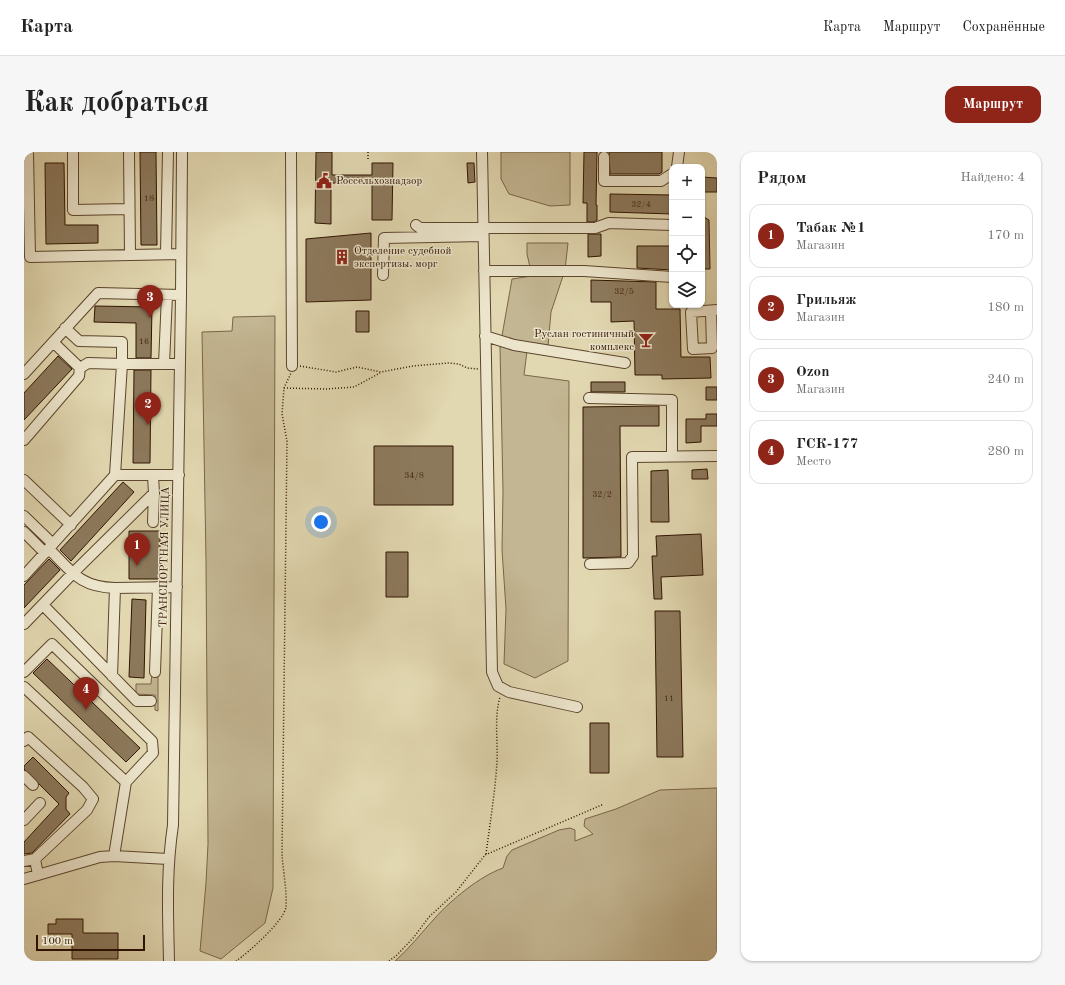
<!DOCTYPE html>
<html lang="ru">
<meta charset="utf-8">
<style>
:root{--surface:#fff;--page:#f6f6f6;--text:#222;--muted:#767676;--line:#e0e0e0;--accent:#8f2418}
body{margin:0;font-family:"Old Standard TT",serif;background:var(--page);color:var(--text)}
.controls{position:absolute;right:12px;top:12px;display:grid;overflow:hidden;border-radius:8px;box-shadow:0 1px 3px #0004}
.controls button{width:36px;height:36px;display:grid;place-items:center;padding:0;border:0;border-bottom:1px solid var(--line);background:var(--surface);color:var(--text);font:20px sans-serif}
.scale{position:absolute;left:12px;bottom:10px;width:109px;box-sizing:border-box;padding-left:4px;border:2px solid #301400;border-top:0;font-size:11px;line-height:14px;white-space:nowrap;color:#301400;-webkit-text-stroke:3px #ece5cc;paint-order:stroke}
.you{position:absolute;left:297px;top:370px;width:14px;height:14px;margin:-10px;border:3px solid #fff;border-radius:50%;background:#1a73e8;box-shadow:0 0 0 6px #1a73e833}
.badge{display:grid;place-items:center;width:26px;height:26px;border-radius:50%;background:var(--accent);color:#fff;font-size:13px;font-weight:700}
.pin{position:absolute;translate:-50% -33px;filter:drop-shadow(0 1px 2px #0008)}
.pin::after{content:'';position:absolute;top:21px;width:14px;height:12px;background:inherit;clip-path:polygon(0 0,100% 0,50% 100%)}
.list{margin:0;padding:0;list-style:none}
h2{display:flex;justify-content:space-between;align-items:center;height:52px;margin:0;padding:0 16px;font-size:17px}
h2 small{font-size:13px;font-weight:400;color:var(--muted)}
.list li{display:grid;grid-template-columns:26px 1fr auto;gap:12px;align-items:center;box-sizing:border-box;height:64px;margin:0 8px 8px;padding:0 8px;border:1px solid var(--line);border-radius:12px}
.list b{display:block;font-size:15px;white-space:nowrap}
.list p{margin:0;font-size:13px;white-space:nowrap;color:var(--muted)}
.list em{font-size:13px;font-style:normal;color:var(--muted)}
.icon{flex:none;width:22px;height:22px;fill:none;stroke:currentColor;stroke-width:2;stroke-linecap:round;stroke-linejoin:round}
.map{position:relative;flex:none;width:693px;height:809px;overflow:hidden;border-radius:12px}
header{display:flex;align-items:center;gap:24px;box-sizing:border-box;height:56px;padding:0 20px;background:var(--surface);border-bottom:1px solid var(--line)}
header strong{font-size:19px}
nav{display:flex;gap:22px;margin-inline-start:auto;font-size:14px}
.intro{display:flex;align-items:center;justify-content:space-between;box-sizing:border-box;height:96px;padding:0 24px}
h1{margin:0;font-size:28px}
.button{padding:10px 18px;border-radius:12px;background:var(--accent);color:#fff;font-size:14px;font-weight:700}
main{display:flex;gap:24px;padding:0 24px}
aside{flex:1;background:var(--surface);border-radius:12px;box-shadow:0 1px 3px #0004}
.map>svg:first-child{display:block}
.green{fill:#c3b692;stroke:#7a6549}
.building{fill:#8c795c;stroke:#301400}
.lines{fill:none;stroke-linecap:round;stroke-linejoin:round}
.minor-casing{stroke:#5c452c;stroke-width:12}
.path{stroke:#301400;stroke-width:1.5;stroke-dasharray:1 2;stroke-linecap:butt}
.minor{stroke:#ece5cc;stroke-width:10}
.labels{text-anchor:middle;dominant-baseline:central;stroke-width:3;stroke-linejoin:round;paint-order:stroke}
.number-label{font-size:9px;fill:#472d17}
.poi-label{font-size:11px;fill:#301400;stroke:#ece5cc;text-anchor:start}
.street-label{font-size:11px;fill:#301400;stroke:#ece5cc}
</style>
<header>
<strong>Карта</strong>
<nav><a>Карта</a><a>Маршрут</a><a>Сохранённые</a></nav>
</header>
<div class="intro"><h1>Как добраться</h1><a class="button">Маршрут</a></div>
<main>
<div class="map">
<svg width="693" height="809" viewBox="0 0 693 809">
<rect width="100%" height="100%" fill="#e1d7b0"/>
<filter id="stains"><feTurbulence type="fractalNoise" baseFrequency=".005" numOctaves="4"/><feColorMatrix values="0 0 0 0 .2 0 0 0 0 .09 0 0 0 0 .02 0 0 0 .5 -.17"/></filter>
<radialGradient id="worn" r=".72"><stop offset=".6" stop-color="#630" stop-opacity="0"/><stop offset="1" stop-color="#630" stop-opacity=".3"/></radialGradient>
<path class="green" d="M477 0H546V53L526 54 485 42 477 27Z
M503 91H544L541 118 527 160 524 194 504 191 500 223 545 229 544 509 511 526 480 512 482 457 478 398 479 339 476 195 488 127 508 124 503 102Z
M251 164 249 736 241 771 197 807 176 799 182 731 184 692 182 408 178 180 208 179 209 165Z
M128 521 134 522V559L131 558V543L112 542V532H127Z
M693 636V809H371C386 796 397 781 411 766 427 748 456 724 479 716L483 704 488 698 535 678 546 676 551 678V689L569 682 560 674 561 667 592 657 636 638Z"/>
<path class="building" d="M116 0H132L133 93H117Z
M292 0H308V23H348V11H369L368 68H348V32L307 31V72L291 71Z
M560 0H573L572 53H573V68L570 70H563V51H559Z
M585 0H638V20L635 22H586Z
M21 11H40L41 73H74V91L22 92Z
M443 11H450L451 30 444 31Z
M678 25 693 26V40H678Z
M586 42 648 43V62L586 60Z
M678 64 685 68 686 117H678Z
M347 81V148L282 150V87Z
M564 82H577V104L564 105Z
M613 94H648V118L613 116Z
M567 128 632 130V157H656L657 205H686L687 226 638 227V223H611L610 169 587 170V150H567Z
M71 154 128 155 127 206H112V171L70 170Z
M332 159H345V180H332Z
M34 204 48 217 0 268V241Z
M110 218H127L126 311H109Z
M567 230H601V240H567Z
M682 235H693V248H682Z
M635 254V274H596L597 405 559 406V255Z
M682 262H693V274H677V290L662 291V267H682Z
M350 294H429V353H350Z
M683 317 684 327H668V318Z
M644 318 645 370H627V319Z
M99 330 110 340 47 409 36 398Z
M105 379H136V427H105Z
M677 382 679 423 637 425 638 447H630L628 404H633L632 384Z
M362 400H384V445H362Z
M25 407 36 418 0 456V433Z
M108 447 122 448 120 526 105 525Z
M631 459H656L659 605H633Z
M23 507 116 596 102 610 9 521Z
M566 571H585V621H566Z
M9 605 45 641 42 645V657L46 662 8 701 0 702V690L35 652 0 617V614Z
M32 767H59V781H94V807H48V782H24V772H32Z"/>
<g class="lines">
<defs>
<path id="minor" d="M4 0 6 105 157 102
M49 0V58L105 57
M105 0 106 103
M267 0 268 214
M458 0 468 520 474 534 485 540 553 555
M580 5V29H637L648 22
M653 15 655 0
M392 73 396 76H571L585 71 648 73
M142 102 144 0
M460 119H560L648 125
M359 123 360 86 459 84
M687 159 688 196 669 197 667 160 693 158
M41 176 55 189 98 190V212L64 211 56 216
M461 184 490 193 601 211
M140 212 143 143
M0 222 74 141 157 143
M565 246 648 248V304
M0 288 55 224 56 216 29 190
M91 323H155
M0 328 47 373
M0 364 29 392
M129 370 130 341
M0 380 21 401
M25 397C48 420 56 435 91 436
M566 412 604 411 609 404 608 305 693 304
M0 424 91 323 98 212H156
M19 453 113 549H127
M0 472 49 421 130 341 129 324
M0 520 28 492 128 589 129 601 102 630 90 704
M131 520 134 435
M88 524 91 436 153 435
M0 535 102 630
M0 589 4 585 59 635 69 647 63 658 11 707 14 723
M0 624 9 633
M0 668 16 651
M0 709 11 707
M0 727 76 705 90 704 144 707
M145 809C144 762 142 720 149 673L157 143 158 0"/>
</defs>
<use href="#minor" class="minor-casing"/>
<path class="path" d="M344 7V0
M276 214 312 220 333 215 357 220 389 214 424 211 435 212 443 216 455 217
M260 236 302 237 330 235 356 221
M462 702C466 671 471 641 473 610 474 589 470 565 476 545
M212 809C224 801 260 769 262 755 263 738 259 719 258 702L263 289 258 262 260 236 267 221
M365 809 373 803 390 785 405 765 432 740 461 703 580 652"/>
<use href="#minor" class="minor"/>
</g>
<defs>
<symbol id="civic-bare" viewBox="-9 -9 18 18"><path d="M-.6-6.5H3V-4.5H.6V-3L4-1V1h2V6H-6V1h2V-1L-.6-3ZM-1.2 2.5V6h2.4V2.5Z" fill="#8f2418" stroke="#ece5cc" stroke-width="2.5" paint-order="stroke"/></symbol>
<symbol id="building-bare" viewBox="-9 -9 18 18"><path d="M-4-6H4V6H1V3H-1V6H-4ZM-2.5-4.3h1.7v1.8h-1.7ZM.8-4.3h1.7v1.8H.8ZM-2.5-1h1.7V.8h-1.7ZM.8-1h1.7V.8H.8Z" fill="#8f2418" stroke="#ece5cc" stroke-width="2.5" paint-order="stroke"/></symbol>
<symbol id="bar-bare" viewBox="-9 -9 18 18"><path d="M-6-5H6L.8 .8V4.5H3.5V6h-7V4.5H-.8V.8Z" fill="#8f2418" stroke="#ece5cc" stroke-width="2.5" paint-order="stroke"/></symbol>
</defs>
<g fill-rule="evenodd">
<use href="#civic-bare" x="289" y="18" width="22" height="22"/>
<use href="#building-bare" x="307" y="94" width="22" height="22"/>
<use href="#bar-bare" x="611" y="177" width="22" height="22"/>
</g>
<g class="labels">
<g class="number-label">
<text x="125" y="46">18</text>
<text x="617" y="52">32/4</text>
<text x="600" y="139">32/5</text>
<text x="120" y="189">16</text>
<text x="390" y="323">34/8</text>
<text x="578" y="342">32/2</text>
<text x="645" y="546">11</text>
</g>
<g class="poi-label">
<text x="312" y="29">Россельхознадзор</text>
<text x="330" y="99">Отделение судебной<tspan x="330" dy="13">экспертизы, морг</tspan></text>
<text x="610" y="182" text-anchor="end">Руслан гостиничный<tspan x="610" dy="13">комплекс</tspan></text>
</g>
<g class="street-label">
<text transform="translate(141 405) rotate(-89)">ТРАНСПОРТНАЯ УЛИЦА</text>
</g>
</g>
<rect width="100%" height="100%" filter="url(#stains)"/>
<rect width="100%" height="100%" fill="url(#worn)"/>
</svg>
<div class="controls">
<button>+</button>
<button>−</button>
<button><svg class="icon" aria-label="locate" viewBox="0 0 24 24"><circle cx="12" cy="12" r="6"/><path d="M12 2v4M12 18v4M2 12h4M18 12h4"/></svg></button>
<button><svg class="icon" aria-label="layers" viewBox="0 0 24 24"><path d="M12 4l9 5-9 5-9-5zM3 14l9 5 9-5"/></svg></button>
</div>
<div class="scale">100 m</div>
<div class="you"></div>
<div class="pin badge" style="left:113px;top:414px">1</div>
<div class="pin badge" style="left:124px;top:273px">2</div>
<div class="pin badge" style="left:126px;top:166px">3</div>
<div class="pin badge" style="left:62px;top:558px">4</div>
</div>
<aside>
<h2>Рядом<small>Найдено: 4</small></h2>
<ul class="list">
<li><span class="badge">1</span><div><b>Табак №1</b><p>Магазин</p></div><em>170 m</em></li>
<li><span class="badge">2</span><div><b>Грильяж</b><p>Магазин</p></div><em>180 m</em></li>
<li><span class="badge">3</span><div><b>Ozon</b><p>Магазин</p></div><em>240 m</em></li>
<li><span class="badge">4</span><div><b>ГСК-177</b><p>Место</p></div><em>280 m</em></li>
</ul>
</aside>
</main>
